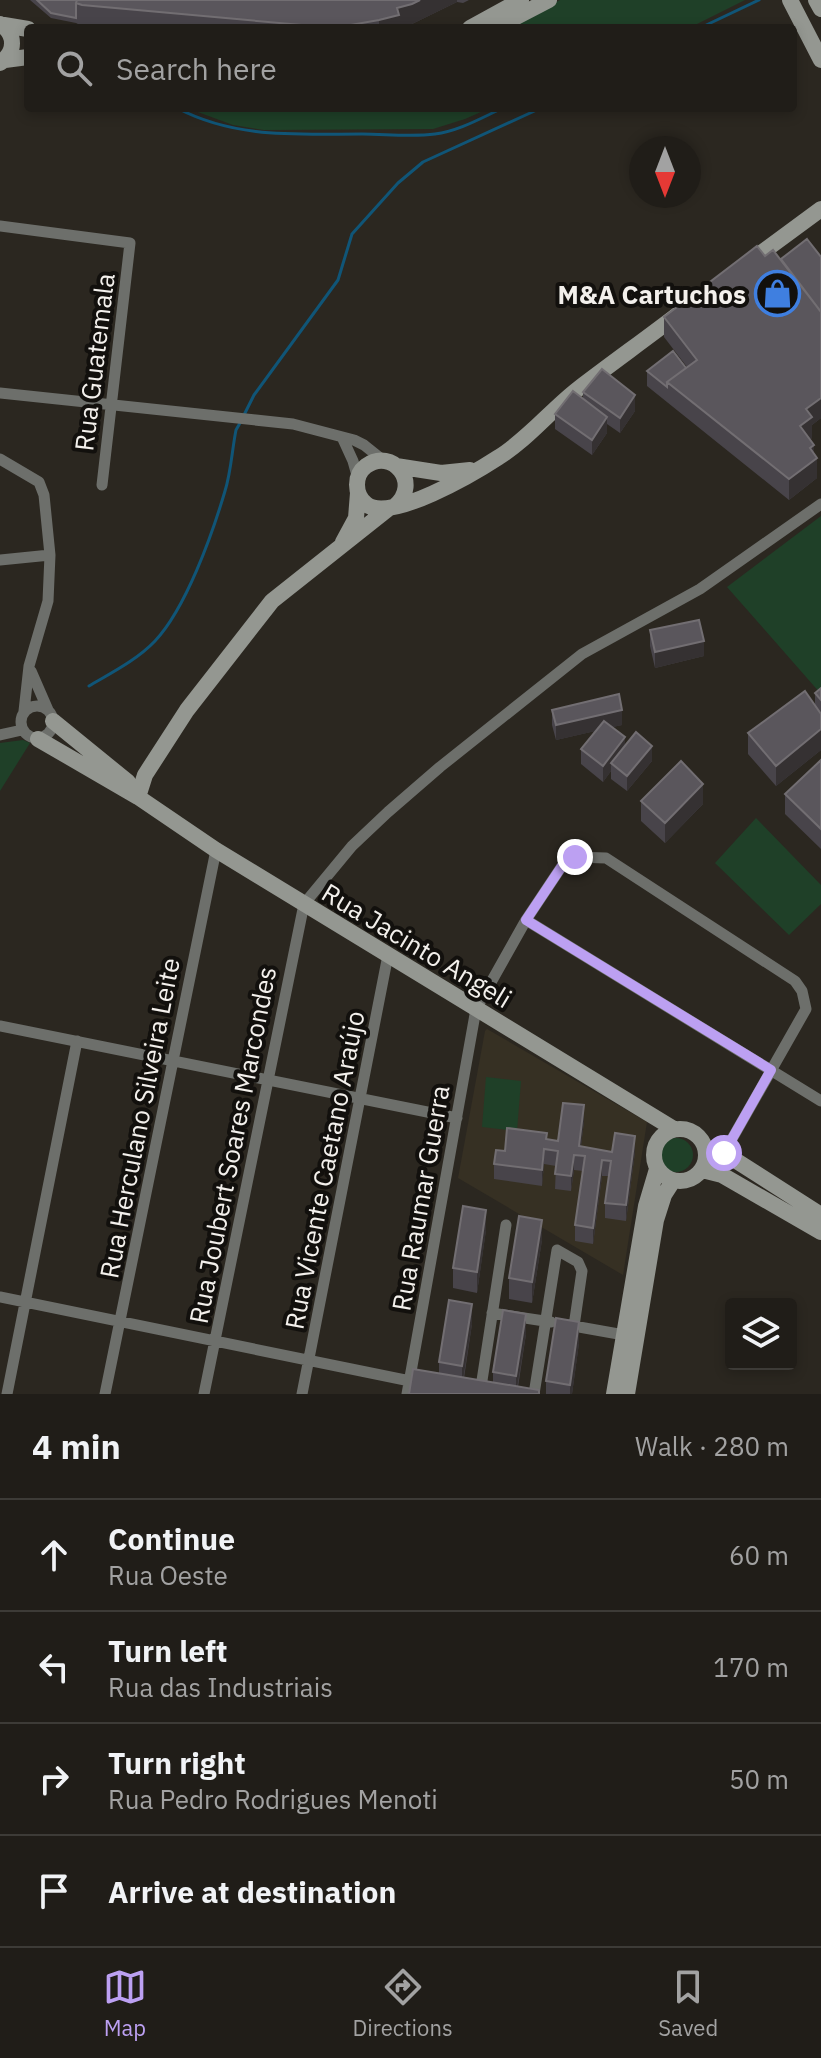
<!DOCTYPE html>
<meta charset="utf-8">
<style>
:root{--surface:#201d18;--page:#282621;--text:#f1f3f6;--muted:#a2a2a2;--line:#3d3b37;--accent:#bca0f2}
body{margin:0;font-family:"IBM Plex Sans",sans-serif;background:var(--page);color:var(--text)}
.controls{position:absolute;right:24px;bottom:24px;display:grid;overflow:hidden;border-radius:8px;box-shadow:0 4px 12px #0003}
.controls button{width:72px;height:72px;display:grid;place-items:center;padding:0;border:0;border-bottom:2px solid var(--line);background:var(--surface);color:var(--text);font:40px sans-serif}
.compass{position:absolute;left:629px;top:136px;width:72px;height:72px;border-radius:50%;background:var(--surface);box-shadow:0 4px 12px #0003;rotate:180deg}
.stop{position:absolute;width:24px;height:24px;margin:-18px;border:6px solid #bca0f2;border-radius:50%;background:#fff}
.stop.end{background:#bca0f2;border-color:#fff;box-shadow:0 2px 8px #0008}
.list{margin:0;padding:0;list-style:none}
h2{display:flex;justify-content:space-between;align-items:center;height:104px;margin:0;padding:0 32px;font-size:34px}
h2 small{font-size:26px;font-weight:400;color:var(--muted)}
.list li{display:grid;grid-template-columns:52px 1fr auto;gap:24px;align-items:center;box-sizing:border-box;height:112px;padding:0 32px;border-top:2px solid var(--line)}
.list b{display:block;font-size:30px;white-space:nowrap}
.list p{margin:0;font-size:26px;white-space:nowrap;color:var(--muted)}
.list em{font-size:26px;font-style:normal;color:var(--muted)}
.icon{flex:none;width:44px;height:44px;fill:none;stroke:currentColor;stroke-width:2;stroke-linecap:round;stroke-linejoin:round}
.map{position:relative;flex:none;width:821px;height:1394px;overflow:hidden}
.search{position:absolute;background:var(--surface);box-shadow:0 4px 12px #0003;left:24px;right:24px;top:24px;height:88px;display:flex;align-items:center;gap:20px;box-sizing:border-box;padding:0 28px;border-radius:8px;color:var(--muted);font-size:30px}
.sheet{height:552px;background:var(--surface)}
nav{display:flex;justify-content:space-around;align-items:center;box-sizing:border-box;height:112px;border-top:2px solid var(--line);background:var(--surface);font-size:22px;color:var(--muted)}
nav a{display:grid;justify-items:center;gap:4px}
nav .on{color:var(--accent)}
.map>svg:first-child{display:block}
.built{fill:#363023}
.green{fill:#1f4028}
.lines{fill:none;stroke-linecap:round;stroke-linejoin:round}
.stream{stroke:#105577;stroke-width:3}
.street{stroke:#6d6f6b;stroke-width:11}
.secondary{stroke:#949791;stroke-width:16}
.wall{fill:#48444a}
.shaded-wall{fill:#353132}
.building{fill:#5a565c;stroke:#726e72;stroke-width:2}
.route{stroke:#bca0f2;stroke-width:10}
.labels{text-anchor:middle;dominant-baseline:central;stroke-width:8;stroke-linejoin:round;paint-order:stroke}
.poi-label{font-size:26px;font-weight:bold;fill:#f3f0ec;stroke:#12100d;text-anchor:end}
.street-label{font-size:26px;fill:#f3f0ec;stroke:#12100d}
</style>
<div class="map">
<svg width="821" height="1394" viewBox="0 0 821 1394">
<rect width="100%" height="100%" fill="#2b2720"/>
<path class="built" d="M487 1029 647 1122 623 1275 458 1178 485 1031Z"/>
<path class="green" d="M560 0H745L689 28H506Z
M187 108H490L465 119 433 129 264 130 233 125Z
M821 516V694L727 587Z
M23 740 30 743 0 791V743Z
M756 818 821 885V904L789 935 715 863Z
M486 1077 521 1081 517 1131 482 1127Z
M659 1155a17 17 0 1 1 34 0a17 17 0 1 1-34 0Z"/>
<g class="lines">
<path class="stream" d="M700 28 759 0
M177 108C236 139 297 134 362 134 385 134 412 137 435 134 459 131 481 118 503 108
M243 417 254 395 338 280 352 234 398 183 423 162 541 108
M89 686C111 673 137 660 155 641 186 608 212 535 225 491 231 472 232 450 236 430L240 423"/>
<path class="street" d="M0 226 130 243 102 485
M0 393 293 424 354 440 364 445 384 461
M342 437 353 461 358 479
M0 459 39 482 44 495 50 555 48 601 29 666 24 711
M0 560 50 555
M31 671 48 710
M21 722a16 16 0 1 1 32 0a16 16 0 1 1-32 0Z
M0 735 22 730
M526 920 821 1101
M0 1026 457 1118
M0 1297 410 1381
M492 1313 551 1322
M568 1325 624 1335
M481 1387 506 1225
M7 1394 77 1041
M105 1394 216 850
M204 1394 304 904 352 846 388 812 440 767 582 654 700 589 821 504
M302 1394 388 955
M407 1394 476 1009 526 920 564 863 575 857 606 858 795 981 802 991 806 1009 724 1153
M534 1394 557 1250 578 1262 582 1271 574 1326"/>
<path class="secondary" d="M790 0 821 60
M816 0 821 9
M0 24C16 34 16 52 0 63
M4 25 28 29
M470 28 521 0
M495 28 549 0
M5 60 28 57
M745 265 821 209
M396 466 441 473 470 470
M395 506C422 483 392 447 366 466 354 475 354 494 366 504 389 524 476 472 499 457 528 439 551 410 578 389 612 363 647 338 681 312
M343 542 356 518 358 493
M53 721 128 782
M38 739 138 797 216 850 674 1129
M138 797 145 775 187 710 272 601 388 509
M654 1155a26 26 0 1 1 52 0a26 26 0 1 1-52 0Z
M706 1149 724 1153 821 1215
M702 1170 722 1175 821 1232
M614 1394 646 1206 657 1169
M627 1394 656 1220 664 1195 673 1181"/>
</g>
<path class="wall" d="M30 0H469L463 3 457 2 412 24 399 28H106L82 26 76 23 51 18Z
M821 257V418L812 425V438L810 439 814 454 817 478 789 500 647 386V371L687 367 664 337V317L781 259Z
M583 392 635 411 620 433 607 424V433L592 455 555 429V414L583 399Z
M650 630 704 656 655 668 650 646Z
M821 688V750L776 786 748 754V733L815 706V693Z
M552 710 622 725 612 727 625 745 652 761 627 791 611 779V771L603 782 581 764V749L595 731 556 740 552 725Z
M821 760V849L785 814V794Z
M641 801 703 804 665 843 641 821Z
M584 1121 581 1146 612 1152H635L626 1221 605 1218V1203L609 1176H602L593 1244 575 1241V1225L583 1171 574 1170 571 1191 555 1189 556 1166 544 1164 542 1186 494 1179V1164L505 1151 547 1139 558 1141Z
M486 1230 477 1293 453 1288V1268Z
M542 1240 532 1303 509 1299V1278Z
M472 1324 464 1378 493 1383V1372L526 1334 518 1387 539 1394 439 1374V1362Z
M579 1343 572 1394H546V1381Z"/>
<path class="shaded-wall" d="M420 0H457V2L412 24 399 28H379V20L397 8Z
M635 395V411L620 433V418Z
M821 398V418L812 425V438L800 447V426L806 409Z
M607 417V433L592 455V440Z
M814 445V460L817 458V478L789 500V479L810 448Z
M704 641V656L655 668V652Z
M622 710V725L556 740V725Z
M821 729V750L776 786V766Z
M625 737V753L611 763V771L603 782V766Z
M652 746V761L627 791V776Z
M703 784V804L665 843V823Z
M584 1105V1121L580 1155 579 1146Z
M635 1136V1152L626 1221V1205Z
M544 1149V1164L542 1186V1170Z
M574 1155V1170L571 1191V1176Z
M602 1160V1176L593 1244V1228Z
M486 1210V1230L477 1293V1272Z
M542 1220V1240L532 1303V1282Z
M472 1304V1324L462 1386V1366Z
M526 1314V1334L516 1394V1376Z
M579 1322V1343L572 1394H570V1385Z"/>
<path class="building" d="M37 0H77L76 3V18L51 13Z
M77 0H420L412 4 397 8 399 15 379 20 345 26H313L82 5 76 3Z
M807 239 821 257V312L781 259Z
M757 246 765 256 773 250 821 312V398L806 409 812 417 800 426 814 445 810 448 817 458 789 479 667 382 697 360 664 317Z
M673 351 686 368 667 382V387L647 371Z
M602 369 635 395 620 418 583 392Z
M573 391 607 417 592 440 555 414Z
M699 620 704 641 655 652 650 630Z
M821 688V700L815 693Z
M805 691 821 714V729L776 766 748 733Z
M619 694 622 710 556 725 552 710Z
M604 721 625 737 603 766 581 749Z
M636 732 652 746 627 776 611 763Z
M821 760V829L785 794Z
M681 761 703 784 665 823 641 801Z
M563 1103 584 1105 579 1146 612 1152 615 1133 635 1136 626 1205 605 1203 611 1161 602 1160 593 1228 575 1225 585 1156 574 1155 571 1176 555 1174 558 1151 544 1149 542 1170 494 1164 496 1150 505 1151 507 1128 547 1133 546 1139 558 1141Z
M463 1206 486 1210 477 1272 453 1268Z
M519 1216 542 1220 532 1282 509 1278Z
M449 1300 472 1304 462 1366 439 1362Z
M503 1310 526 1314 516 1376 493 1372Z
M556 1318 579 1322 570 1385 546 1381Z
M413 1369 539 1390V1394H409Z"/>
<g class="lines">
<path class="route" d="M575 857 564 863 526 920 771 1070 724 1153"/>
</g>
<defs>
<symbol id="shop-ring" viewBox="-11 -11 22 22"><circle r="9.5" fill="#12100d" stroke="#3f7fe0" stroke-width="1.5"/><path d="M-5-2.5h2.3a2.7 3.5 0 0 1 5.4 0H5L5.5 6h-11ZM-1.5-2.5h3a1.5 2.3 0 0 0-3 0Z" fill="#3f7fe0"/></symbol>
</defs>
<g fill-rule="evenodd">
<use href="#shop-ring" x="752" y="268" width="51" height="51"/>
</g>
<g class="labels">
<g class="poi-label">
<text x="746" y="294">M&amp;A Cartuchos</text>
</g>
<g class="street-label">
<text transform="translate(94 362) rotate(-83)">Rua Guatemala</text>
<text transform="translate(417 945) rotate(31)">Rua Jacinto Angeli</text>
<text transform="translate(139 1118) rotate(-79)">Rua Herculano Silveira Leite</text>
<text transform="translate(232 1145) rotate(-79)">Rua Joubert Soares Marcondes</text>
<text transform="translate(324 1170) rotate(-79)">Rua Vicente Caetano Araújo</text>
<text transform="translate(420 1198) rotate(-80)">Rua Raumar Guerra</text>
</g>
</g>
</svg>
<div class="controls">
<button><svg class="icon" aria-label="layers" viewBox="0 0 24 24"><path d="M12 4l9 5-9 5-9-5zM3 14l9 5 9-5"/></svg></button>
</div>
<svg class="compass" viewBox="-18 -18 36 36"><path d="M0-13l5 13h-10z" fill="#e53935"/><path d="M0 13l5-13h-10z" fill="#a2a2a2"/></svg>
<div class="stop" style="left:724px;top:1153px"></div>
<div class="stop end" style="left:575px;top:857px"></div>
<div class="search"><svg class="icon" aria-label="search" viewBox="0 0 24 24"><circle cx="10" cy="10" r="6"/><path d="M15 15l6 6"/></svg>Search here</div>
</div>
<section class="sheet">
<h2>4 min<small>Walk · 280 m</small></h2>
<ul class="list">
<li><svg class="icon" aria-label="ahead" viewBox="0 0 24 24"><path d="M12 20V5M6 11l6-6 6 6"/></svg><div><b>Continue</b><p>Rua Oeste</p></div><em>60 m</em></li>
<li><svg class="icon" aria-label="left" viewBox="0 0 24 24"><path d="M17 20v-9H6M10 6l-5 5 5 5"/></svg><div><b>Turn left</b><p>Rua das Industriais</p></div><em>170 m</em></li>
<li><svg class="icon" aria-label="right" viewBox="0 0 24 24"><path d="M7 20v-9h11M14 6l5 5-5 5"/></svg><div><b>Turn right</b><p>Rua Pedro Rodrigues Menoti</p></div><em>50 m</em></li>
<li><svg class="icon" aria-label="arrive" viewBox="0 0 24 24"><path d="M6 21V4h12l-3 4 3 4H6"/></svg><div><b>Arrive at destination</b></div></li>
</ul>
</section>
<nav>
<a class="on"><svg class="icon" aria-label="map" viewBox="0 0 24 24"><path d="M3 6l6-2 6 2 6-2v14l-6 2-6-2-6 2zM9 4v14M15 6v14"/></svg>Map</a>
<a><svg class="icon" aria-label="directions" viewBox="0 0 24 24"><path d="M12 3l9 9-9 9-9-9zM9 14v-3h6M13 9l2 2-2 2"/></svg>Directions</a>
<a><svg class="icon" aria-label="saved" viewBox="0 0 24 24"><path d="M7 4h10v16l-5-4-5 4z"/></svg>Saved</a>
</nav>
